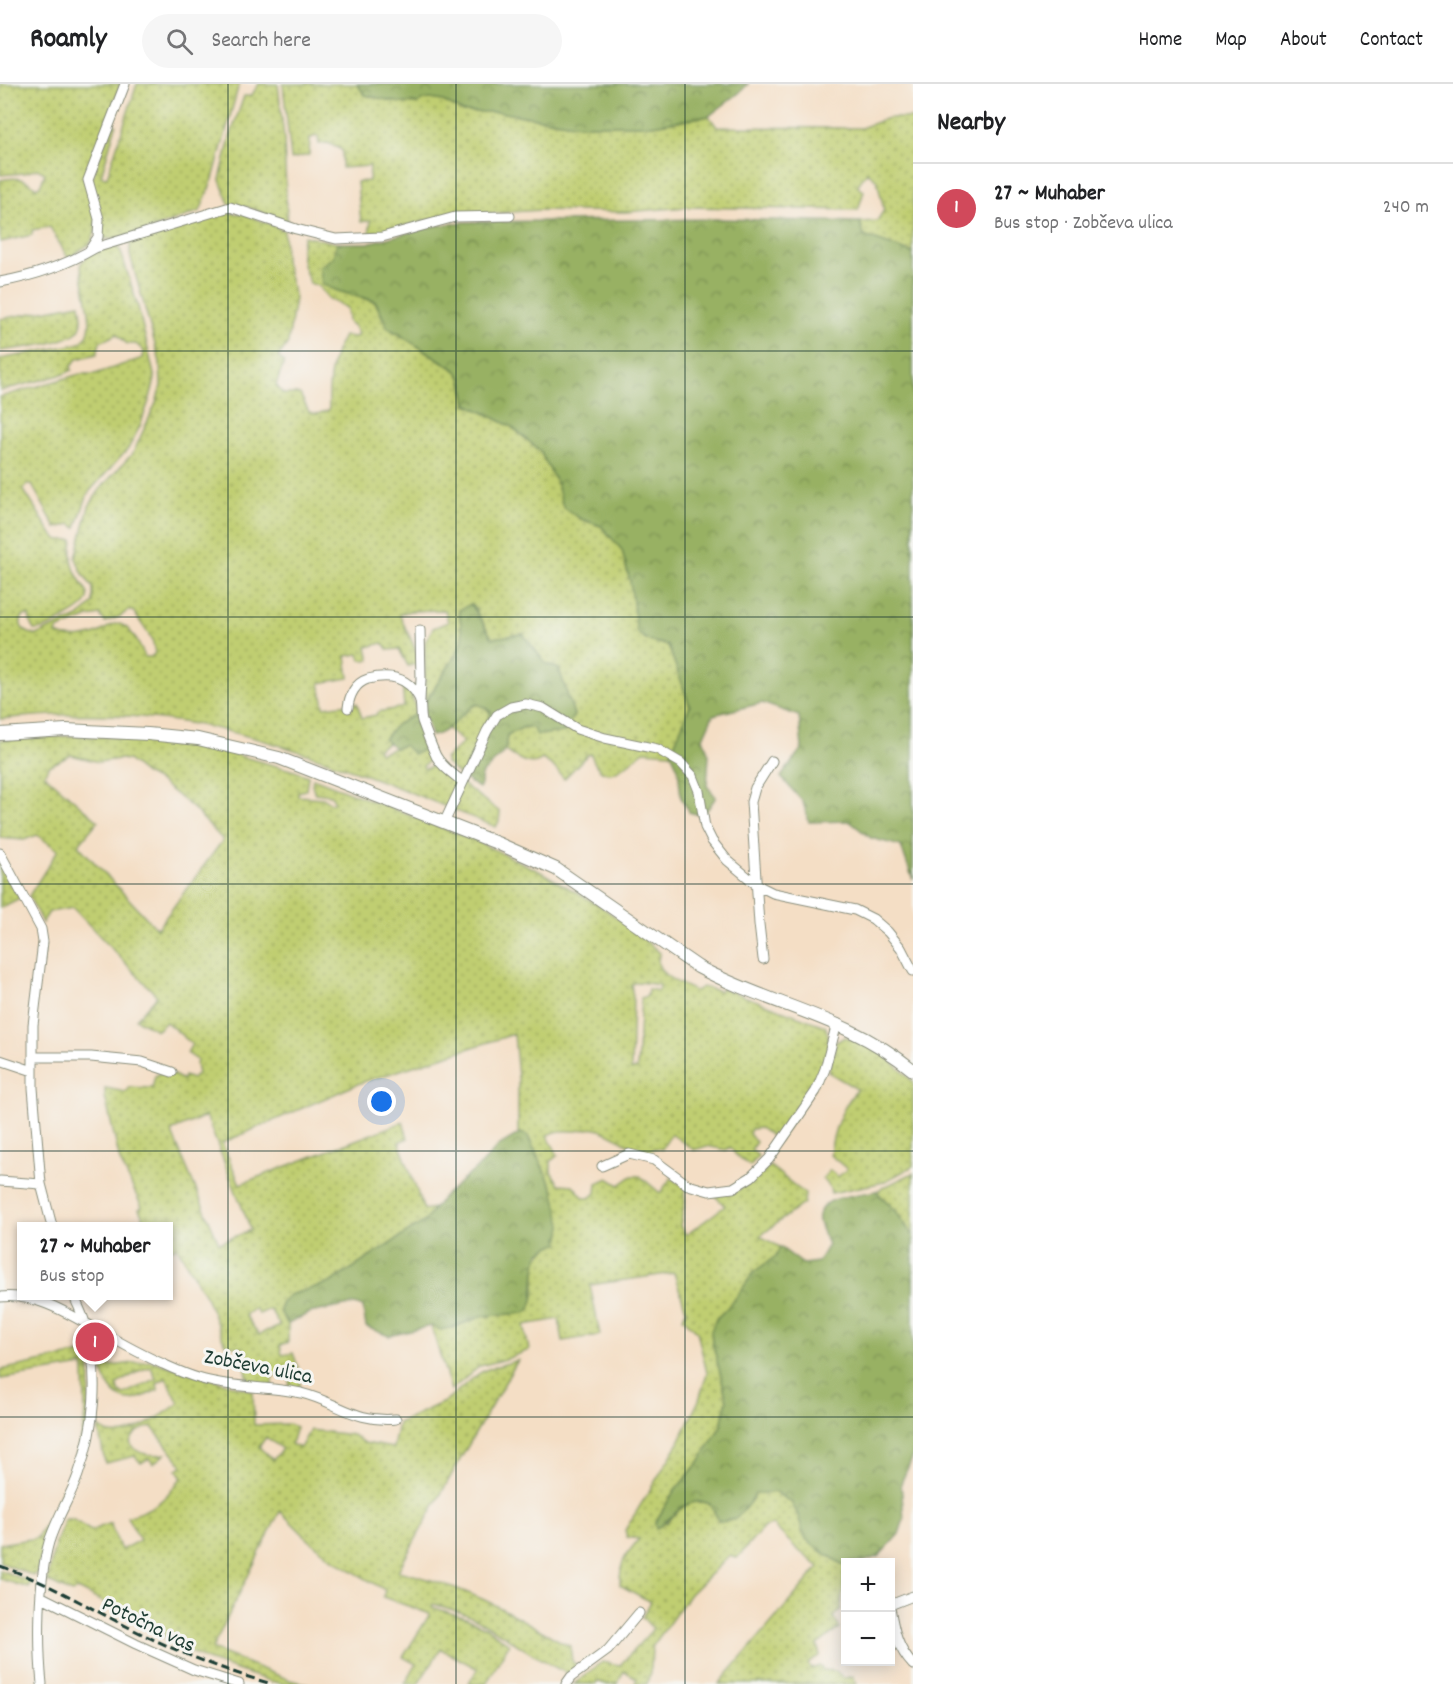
<!DOCTYPE html>
<meta charset="utf-8">
<style>
:root{--surface:#fff;--page:#f6f6f6;--text:#202124;--muted:#757577;--line:#e0e0e0;--accent:#d1495b}
body{margin:0;font-family:Dekko,sans-serif;background:var(--page);color:var(--text)}
.controls{position:absolute;right:18px;bottom:18px;display:grid;overflow:hidden;border-radius:0px;box-shadow:0 3px 15px #0003}
.controls button{width:54px;height:54px;display:grid;place-items:center;padding:0;border:0;border-bottom:2px solid var(--line);background:var(--surface);color:var(--text);font:30px sans-serif}
.you{position:absolute;left:382px;top:1018px;width:21px;height:21px;margin:-15px;border:4px solid #fff;border-radius:50%;background:#1a73e8;box-shadow:0 0 0 9px #1a73e833}
.badge{display:grid;place-items:center;width:39px;height:39px;border-radius:50%;background:var(--accent);color:#fff;font-size:20px;font-weight:700}
.pin{position:absolute;translate:-50% -50%;border:3px solid #fff;box-shadow:0 2px 6px #0006}
.popup{position:absolute;left:17px;top:1138px;width:156px;height:78px;box-sizing:border-box;display:grid;place-content:center;border-radius:0px;background:var(--surface);filter:drop-shadow(0 2px 4px #0005);font-size:20px;white-space:nowrap;color:var(--muted)}
.popup b{font-size:22px;color:var(--text)}
.popup::after{content:'';position:absolute;left:50%;top:100%;margin-left:-12px;border:12px solid transparent;border-top-color:var(--surface)}
.list{margin:0;padding:0;list-style:none}
h2{display:flex;justify-content:space-between;align-items:center;height:78px;margin:0;padding:0 24px;font-size:26px}
h2 small{font-size:20px;font-weight:400;color:var(--muted)}
.list li{display:grid;grid-template-columns:39px 1fr auto;gap:18px;align-items:center;box-sizing:border-box;height:90px;padding:0 24px;border-top:2px solid var(--line)}
.list b{display:block;font-size:22px;white-space:nowrap}
.list p{margin:0;font-size:20px;white-space:nowrap;color:var(--muted)}
.list em{font-size:20px;font-style:normal;color:var(--muted)}
.icon{flex:none;width:33px;height:33px;fill:none;stroke:currentColor;stroke-width:2;stroke-linecap:round;stroke-linejoin:round}
.map{position:relative;flex:none;width:913px;height:1600px;overflow:hidden}
header{display:flex;align-items:center;gap:36px;box-sizing:border-box;height:84px;padding:0 30px;background:var(--surface);border-bottom:2px solid var(--line)}
header strong{font-size:28px}
nav{display:flex;gap:33px;margin-inline-start:auto;font-size:21px}
.search{width:420px;height:54px;background:var(--page);display:flex;align-items:center;gap:15px;box-sizing:border-box;padding:0 21px;border-radius:33px;color:var(--muted);font-size:22px}
main{display:flex}
aside{flex:1;background:var(--surface)}
.map>svg:first-child{display:block}
.grass{fill:url(#grass-dots);stroke:#708652;stroke-width:1.5;fill-rule:evenodd}
.forest{fill:url(#forest-crowns);stroke:#5c774c;stroke-width:1.5}
.lines{fill:none;stroke-linecap:round;stroke-linejoin:round}
.street-casing{stroke:#8a8e7c;stroke-width:11}
.secondary-casing{stroke:#8a8e7c;stroke-width:14}
.street{stroke:#fff;stroke-width:9}
.secondary{stroke:#fff;stroke-width:12}
.rail{stroke:#1f3d34;stroke-width:3;stroke-dasharray:9 4.5;stroke-linecap:butt}
.grid{fill:none;stroke:#1f3d34;stroke-width:1.5;stroke-opacity:0.55}
.labels{text-anchor:middle;dominant-baseline:central;stroke-width:6;stroke-linejoin:round;paint-order:stroke}
.street-label{font-size:22px;fill:#1f3d34;stroke:#f6f6f2}
</style>
<header>
<strong>Roamly</strong>
<div class="search"><svg class="icon" aria-label="search" viewBox="0 0 24 24"><circle cx="10" cy="10" r="6"/><path d="M15 15l6 6"/></svg>Search here</div>
<nav><a>Home</a><a>Map</a><a>About</a><a>Contact</a></nav>
</header>
<main>
<div class="map">
<svg width="913" height="1600" viewBox="0 0 913 1600">
<defs>
<pattern id="grass-dots" width="8" height="8" patternUnits="userSpaceOnUse" patternTransform="scale(1.5)"><rect width="8" height="8" fill="#c0ce71"/><path d="M2 2h.1M6 6h.1" fill="none" stroke="#9ba85e" stroke-width="1.8" stroke-linecap="round"/></pattern>
<pattern id="forest-crowns" width="20" height="18" patternUnits="userSpaceOnUse" patternTransform="scale(1.5)"><rect width="20" height="18" fill="#98b163"/><path d="M2 6a3 3 0 1 1 6 0M12 15a3 3 0 1 1 6 0" fill="none" stroke="#7b9152"/></pattern>
</defs>
<rect width="100%" height="100%" fill="#f6f6f2"/>
<filter id="ink" filterUnits="userSpaceOnUse"><feTurbulence type="fractalNoise" baseFrequency=".0167" numOctaves="2"/><feDisplacementMap in="SourceGraphic" scale="12" xChannelSelector="R" yChannelSelector="G"/><feConvolveMatrix kernelMatrix="1 2 1 2 8 2 1 2 1" color-interpolation-filters="sRGB"/></filter>
<filter id="wash" filterUnits="userSpaceOnUse"><feTurbulence type="fractalNoise" baseFrequency=".008" numOctaves="4" result="noise"/><feDisplacementMap in="SourceGraphic" scale="24" xChannelSelector="R" yChannelSelector="G"/><feGaussianBlur stdDeviation="1.35" result="paint"/><feColorMatrix in="noise" values="0 0 0 0 0 0 0 0 0 0 0 0 0 0 0 0 0 1.4 0 .05"/><feComposite in="paint" operator="in"/></filter>
<g filter="url(#wash)">
<rect width="100%" height="100%" fill="#f4dec5"/>
<path class="grass" d="M0 0H121L86 94 96 134 95 149 90 160 68 174 50 143 32 146V151L0 158V96C15 93 25 93 36 104L40 102 45 89 37 85 25 89 0 91Z
M137 0H239L213 95 200 127C173 137 128 156 100 155L90 99 112 40 116 41 101 92 107 93Z
M259 0H278L284 54 287 138 248 123 229 120 220 96 230 53 244 12H251Z
M283 0H357L365 11 401 19 417 20 423 16 430 15 443 17 463 28H498L580 41H652L709 32 717 43 861 44 888 34H913V169L864 152 860 138 877 137 884 126 877 96 867 88 857 102 864 107 858 126 687 123 625 128 541 126 464 131 429 136 369 151 371 136 361 138 357 98 369 97 370 82 342 84V66L328 59 319 60 318 52 310 54 309 71 291 75Z
M221 129 244 130 284 146 285 177 295 214 288 259 278 273 284 278 276 301 283 310H300L309 328 317 330 329 326C328 300 330 274 344 252L356 253 358 250 353 241 348 238 347 224 329 215 318 202 310 199C303 184 298 168 304 152L337 159 333 173 320 183 322 200 338 207 375 218 387 243 460 289 467 320 512 343 540 367 557 400 563 423 581 435 601 442 613 455 622 466 627 487 649 557 668 561 690 622 671 669 644 667C626 681 603 707 591 670L587 671 564 695 553 682 542 675C530 685 516 673 505 667L507 651 524 643 533 644 538 651 564 647 574 631 559 585 545 579 523 550 492 554 472 520 459 527 463 556 454 574 425 618V558L433 544 448 538 445 526 410 527 400 530C405 548 417 561 419 580L408 582 399 565 388 566 383 559 367 563 370 576H361L359 570 346 572 349 594 320 599 324 623 357 619 362 634 376 631 378 628 404 623 402 599 411 609 417 629 396 641 384 655 388 659 377 665 380 669 404 661 428 664 433 673 423 682 425 685 436 680 500 728 499 737 496 743C409 708 322 670 231 648 156 629 76 627 0 635V313L80 290H95L143 274 144 267 136 260H127L117 250 100 258 97 270 77 275 71 282 72 286 64 290 0 307V275L77 260C83 257 88 252 89 246 93 231 81 198 81 179L90 170 115 161 120 165 138 223 155 295 150 314 140 342 128 365 88 409 76 444 71 440 56 444 32 401H27L23 405 53 452 59 456H73C71 466 71 475 74 484 81 507 105 512 68 532 57 538 47 546 34 546L31 541 29 531 23 532C16 543 26 549 36 551L80 532 93 519V504L81 487 76 474 89 422 101 404 133 369 156 319 161 302 160 278 130 171V161L135 155ZM127 527H133L152 555 155 569 151 573H145C140 562 129 537 115 540 110 541 106 545 102 547 90 554 69 556 56 550L57 546 89 533 100 531 105 538 121 532Z
M80 220C81 228 84 236 80 244 72 260 18 264 0 267V235Z
M477 620 486 624 491 630 461 693 446 679 445 675 463 658 448 645 468 624Z
M70 652 140 654 196 660 295 687 308 692 306 706 298 708V712L323 714 331 719 335 718 331 711 315 709 312 701 313 694 476 757 539 787 597 820 626 840 660 869C650 890 681 900 696 907L702 903 719 907 722 904 825 942C842 974 795 1032 778 1057L760 1044 751 1045 749 1050 756 1058 751 1065 758 1072 750 1082 736 1071 730 1063 726 1066 707 1062 694 1066 671 1050 662 1065 654 1064 647 1070C630 1064 613 1048 596 1045 588 1043 581 1048 573 1047 562 1046 558 1047 547 1051L558 1071 551 1077V1088L559 1100 573 1101 584 1114H590L596 1109 597 1099 608 1094 619 1101 632 1092H640L660 1109 671 1094 687 1105 684 1108 685 1118 680 1142 686 1151 725 1122 714 1111 739 1106 770 1082 805 1110 804 1119 760 1152 780 1163 776 1172 754 1188 733 1218 716 1235 712 1257 727 1316 721 1342 699 1378 673 1409 655 1439H667C676 1425 693 1413 710 1420L719 1437 734 1436 756 1410 775 1408 791 1418 798 1431 804 1453 815 1463 845 1482 841 1525 833 1533 840 1544 817 1561 820 1571 808 1580 811 1585 821 1582 823 1586 836 1587 844 1594 853 1592 857 1600H719L819 1483 797 1465 773 1441 764 1443 737 1474 730 1471 690 1510 652 1563 651 1584 647 1600H635L637 1594 624 1587 617 1600H605L597 1597 596 1600H574L602 1578 620 1581 653 1545 642 1533 651 1518 620 1501C620 1477 624 1473 639 1455L627 1453 625 1446 677 1362 699 1316 707 1289 697 1247 683 1234 686 1226 674 1189 590 1201 600 1251 563 1257 559 1235 524 1241 529 1266 506 1275 480 1282 451 1306 431 1242 454 1243 483 1232 525 1229C527 1225 532 1221 533 1216 540 1194 525 1180 550 1162L553 1105 528 1052 520 1049 518 1050V994L514 950 360 999 222 1059 240 1100 403 1038 408 1054 399 1058 424 1126 433 1124 426 1137 330 1199 289 1211 283 1234 288 1240V1258L280 1261 282 1271 293 1269C297 1281 303 1293 299 1305H289L290 1292 273 1291 272 1303 249 1301 242 1264 225 1260 207 1215 177 1163 169 1166 168 1142H147L139 1125 142 1123 120 1077 105 1013V1004L126 1008 129 1003 152 1004 155 992 165 986 183 996 184 992 192 995 198 990 196 981 197 976 187 969 192 960 166 938 157 946 136 935 157 912 73 824 49 828 42 839 29 812 58 766 37 751 24 756 0 754V656ZM71 671 99 678 119 675 128 676 147 691 160 698 192 723 223 756 157 845 78 761 98 737 44 690 49 682ZM639 898 660 901 659 907 648 905 647 912 641 914 637 985 631 986 633 913 631 900ZM206 1032 251 1146 219 1159 171 1047ZM255 1224 259 1230 270 1225 280 1242 269 1247 268 1246 259 1251 245 1231Z
M0 779 20 814 0 824Z
M845 953C872 958 895 979 913 998V1082L884 1098 831 1109 830 1104 823 1094 830 1086 838 1093 847 1085 830 1071C833 1045 841 1025 857 1005L828 988 836 958Z
M913 1089V1152L896 1127 876 1107Z
M87 1268 90 1287 89 1337 76 1385 51 1438 37 1488 34 1492 0 1478V1460L37 1454C57 1421 79 1376 84 1338 86 1321 84 1303 84 1286L83 1282 0 1295V1286Z
M518 1276 458 1379 398 1487C436 1496 474 1509 508 1528 529 1539 549 1552 570 1562L572 1577 582 1586 569 1590C539 1577 513 1556 485 1540 469 1530 451 1525 433 1520L432 1523 466 1534 487 1544 509 1560 486 1600H468L478 1585 441 1565 418 1600H405L416 1580 403 1573 430 1530 383 1513 385 1506 334 1476 310 1457 280 1427 212 1565 290 1596 309 1600H284L270 1597 207 1576 165 1556 164 1549 153 1543 77 1505 72 1509 47 1497 55 1461 65 1435H72L91 1447 110 1439 121 1466 140 1456 127 1433C156 1424 164 1417 182 1393L177 1386 182 1381 152 1343C142 1344 133 1349 130 1359 136 1371 152 1372 165 1370L153 1380 149 1374 141 1379 135 1372 105 1379 98 1343C102 1345 107 1349 111 1350 129 1354 165 1330 179 1319L166 1294 157 1299 158 1306C150 1309 140 1315 131 1316 115 1317 103 1296 102 1283L151 1277 253 1307 254 1341 288 1340 296 1343 291 1360 300 1364 310 1346 353 1351 364 1359 393 1364 398 1339 444 1318 478 1290 485 1286ZM151 1283 156 1295 124 1310 120 1309 117 1300 141 1286ZM266 1353 282 1365 273 1376 259 1363Z
M0 1486 31 1498 29 1504 0 1495Z"/>
<path class="forest" d="M357 0H748L739 9 709 32 652 41H580L498 28H463L443 17 430 15 423 16 417 20 401 19 365 11Z
M721 135 860 138 864 152 913 169V796L901 762 871 754 849 737 809 738 803 718 781 693 802 664 799 632 762 619 713 631 703 654 709 671 707 702 716 713 703 732 689 728 681 713 678 684 671 669 690 622 668 561 649 557 637 549 630 497 622 466 601 442 581 435 563 423 557 400 540 367 512 343 467 320 462 294 455 285 387 243 376 218 372 216 338 207 322 200 320 183 333 173 337 159H368L434 142 465 138Z
M471 520 492 554 523 550 545 579 559 585 574 631 564 648 537 651 533 644 524 643 507 651 505 667 481 691V700L479 704 461 693 491 629 486 624 477 620C460 628 451 649 431 652L424 630 425 619 454 574 463 556 459 526Z
M417 629 428 664 413 670 404 661 395 664 384 655 396 641Z
M520 1049 527 1051 553 1105 562 1141 559 1160 550 1162 539 1169 535 1186 533 1216 530 1225 525 1229 483 1232 454 1243 441 1246 431 1242 389 1252 366 1243 363 1223 355 1220 309 1229 288 1240 280 1228 281 1220 289 1211 330 1199 425 1137 443 1113 483 1079 498 1062Z
M876 1107 896 1127 913 1152V1372L901 1399 904 1435 899 1450 879 1472 863 1478H846L845 1482 815 1463 804 1453 798 1431 791 1418 775 1408 756 1410C746 1422 737 1441 719 1437L710 1420C685 1410 673 1435 656 1445L655 1439 673 1409 699 1378 721 1342 727 1316 712 1257 711 1247 716 1235 733 1218 754 1188 776 1172 780 1163 803 1180 818 1178 828 1161C826 1154 821 1146 819 1138 814 1111 860 1111 876 1107Z"/>
</g>
<g filter="url(#ink)">
<g class="lines">
<defs>
<path id="street" d="M89 167 98 153 99 135 88 96 125 0
M0 198C33 192 66 181 95 164L230 123 296 145 336 155 382 153 455 133 510 132
M420 616 421 595 420 546
M348 624C349 612 355 599 368 595 389 590 408 592 419 614 422 621 420 630 422 637 426 648 431 661 436 672 442 683 453 690 463 698
M444 739 487 647 497 631 511 623 526 620 543 624 577 645 605 654 657 665 681 679 693 692 699 707 705 743 712 757 727 776 757 801 773 809 855 826 873 835 888 848 901 864 913 887
M0 769 41 845 43 858 33 941V1004L41 1100 52 1142
M763 875 759 840 751 718 755 704 772 677
M33 973H91L142 978 172 988
M0 976 33 987
M602 1082 629 1070 654 1076 688 1101 709 1107 733 1104 751 1093 769 1075 816 1007 825 985 837 939
M0 1097 41 1100
M0 1213C37 1209 67 1229 98 1246 119 1258 140 1270 163 1280 178 1287 197 1295 214 1298 243 1304 273 1303 301 1309 338 1318 355 1339 396 1335
M42 1513 136 1560 194 1586 239 1600
M890 1521 913 1512
M890 1524C894 1546 897 1564 913 1581
M42 1600C38 1561 38 1496 49 1458 56 1435 70 1414 78 1391 95 1344 100 1290 86 1242 83 1231 78 1222 74 1212
M566 1600 571 1593 608 1566 639 1529"/>
<path id="secondary" d="M0 650 66 646 148 650 198 655 279 674 497 759 556 785 698 883C771 922 847 932 913 986"/>
</defs>
<use href="#street" class="street-casing"/>
<use href="#secondary" class="secondary-casing"/>
<use href="#street" class="street"/>
<use href="#secondary" class="secondary"/>
<path class="rail" d="M0 1482C45 1497 86 1522 128 1543 175 1567 222 1586 272 1600"/>
</g>
</g>
<path class="grid" d="M228 0V1600M456 0V1600M685 0V1600M0 267H913M0 533H913M0 800H913M0 1067H913M0 1333H913"/>
<g class="labels">
<g class="street-label">
<text transform="translate(258 1284) rotate(11)">Zobčeva ulica</text>
<text transform="translate(148 1542) rotate(26)">Potočna vas</text>
</g>
</g>
</svg>
<div class="controls">
<button>+</button>
<button>−</button>
</div>
<div class="you"></div>
<div class="pin badge" style="left:95px;top:1258px">1</div>
<div class="popup"><b>27 ~ Muhaber</b>Bus stop</div>
</div>
<aside>
<h2>Nearby<small></small></h2>
<ul class="list">
<li><span class="badge">1</span><div><b>27 ~ Muhaber</b><p>Bus stop · Zobčeva ulica</p></div><em>240 m</em></li>
</ul>
</aside>
</main>
